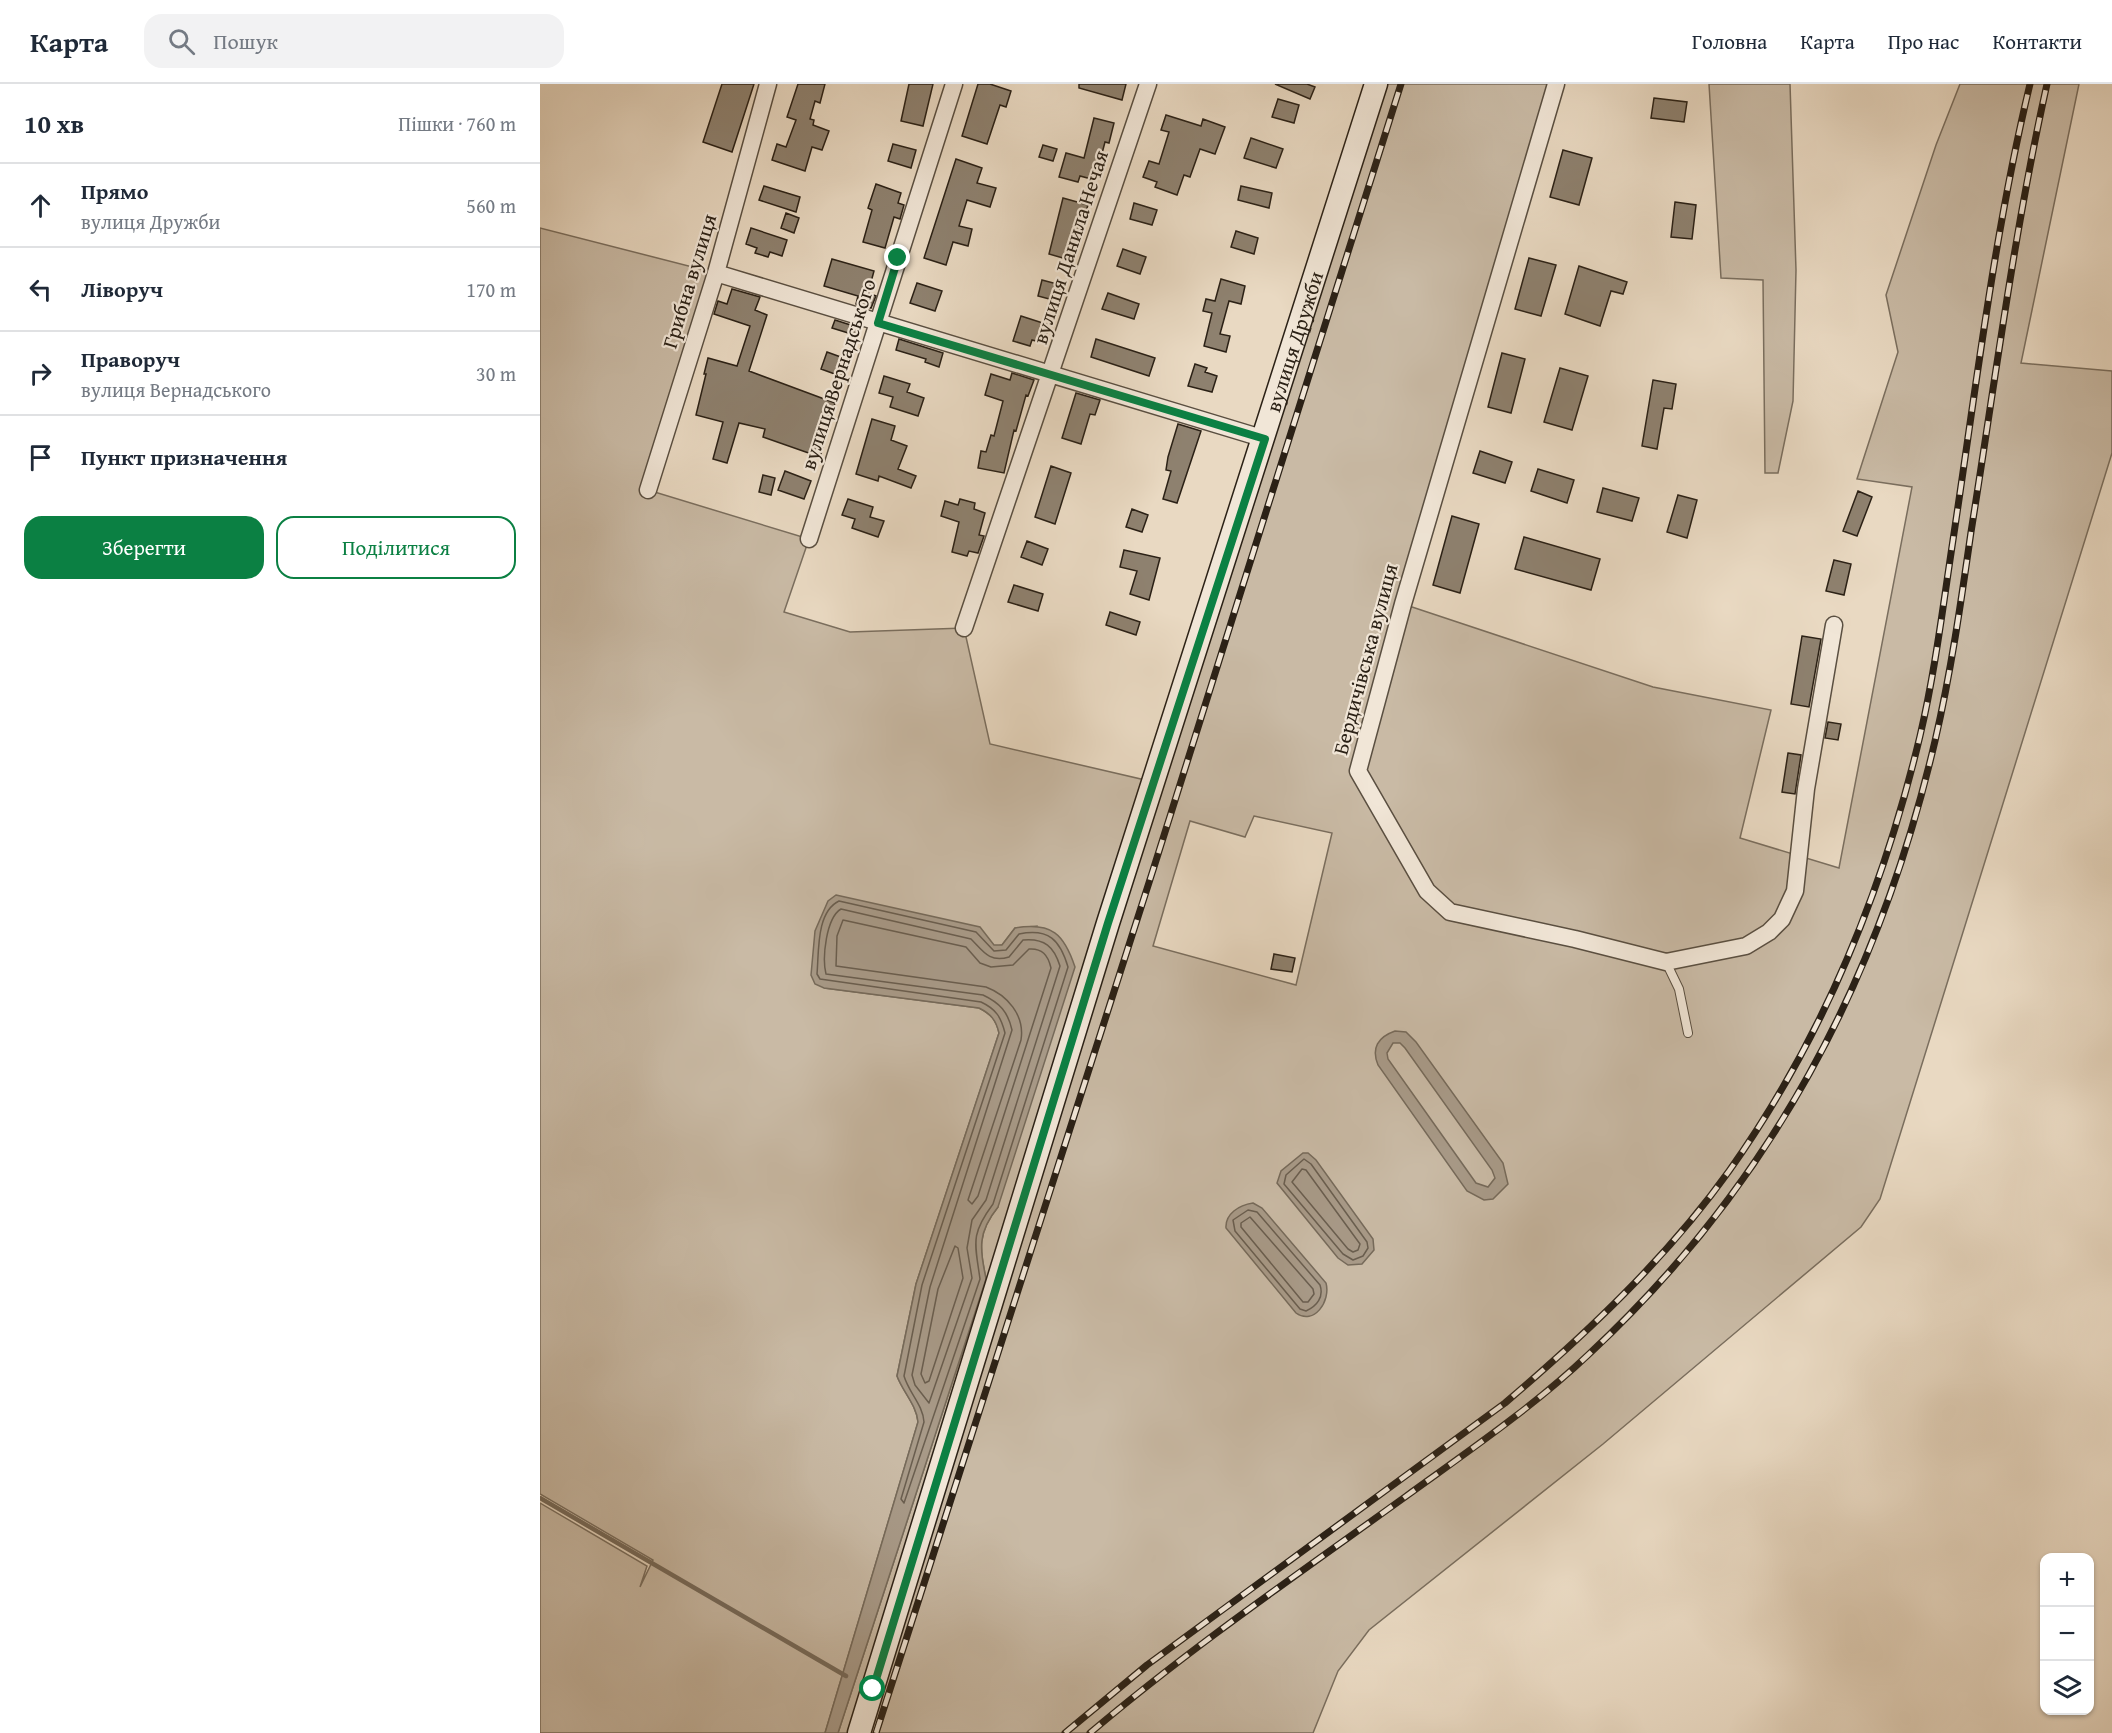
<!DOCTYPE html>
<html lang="uk">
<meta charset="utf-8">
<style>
:root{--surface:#fff;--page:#f2f2f3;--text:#1f2937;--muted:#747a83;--line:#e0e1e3;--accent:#0b8043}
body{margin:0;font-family:"Gentium Book Plus",serif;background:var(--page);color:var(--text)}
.controls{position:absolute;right:18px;bottom:18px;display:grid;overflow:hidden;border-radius:12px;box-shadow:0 2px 4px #0004}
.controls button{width:54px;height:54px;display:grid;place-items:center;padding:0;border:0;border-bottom:2px solid var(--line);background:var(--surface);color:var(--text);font:30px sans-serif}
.stop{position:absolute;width:18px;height:18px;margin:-14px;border:4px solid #0b8043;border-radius:50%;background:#fff}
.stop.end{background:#0b8043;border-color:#fff;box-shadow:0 2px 6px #0008}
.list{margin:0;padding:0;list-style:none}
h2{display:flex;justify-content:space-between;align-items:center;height:78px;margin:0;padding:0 24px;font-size:26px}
h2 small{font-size:20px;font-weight:400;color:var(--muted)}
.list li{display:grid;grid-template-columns:39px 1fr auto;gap:18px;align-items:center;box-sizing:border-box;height:84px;padding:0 24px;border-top:2px solid var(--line)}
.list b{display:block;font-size:22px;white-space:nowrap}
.list p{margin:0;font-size:20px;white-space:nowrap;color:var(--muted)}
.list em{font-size:20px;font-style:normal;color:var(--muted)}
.actions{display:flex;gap:12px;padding:18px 24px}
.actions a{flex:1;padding:14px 0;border:2px solid var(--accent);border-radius:18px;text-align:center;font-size:21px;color:var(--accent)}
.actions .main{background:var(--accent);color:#fff}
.icon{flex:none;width:33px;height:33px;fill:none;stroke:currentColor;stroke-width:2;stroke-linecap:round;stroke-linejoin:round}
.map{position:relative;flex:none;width:1572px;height:1649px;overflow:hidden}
header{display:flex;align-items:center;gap:36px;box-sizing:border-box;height:84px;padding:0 30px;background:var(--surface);border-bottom:2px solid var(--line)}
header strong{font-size:28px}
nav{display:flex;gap:33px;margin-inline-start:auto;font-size:21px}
.search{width:420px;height:54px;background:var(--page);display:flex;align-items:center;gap:15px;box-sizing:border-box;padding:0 21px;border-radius:18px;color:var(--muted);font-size:22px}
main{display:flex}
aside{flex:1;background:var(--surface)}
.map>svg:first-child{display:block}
.green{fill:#c9baa5;stroke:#7a6e5e;stroke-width:1.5;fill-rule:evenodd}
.water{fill:#a89a88;stroke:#766a5a;stroke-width:1.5;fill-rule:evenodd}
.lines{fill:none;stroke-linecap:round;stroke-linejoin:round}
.shore{stroke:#6a5e4f;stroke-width:1.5}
.stream{stroke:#766a5a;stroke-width:4.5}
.building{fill:#8e816f;stroke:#2b2116;stroke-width:1.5}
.lane-casing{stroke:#5a4f41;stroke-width:10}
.street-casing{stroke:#5a4f41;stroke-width:19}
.secondary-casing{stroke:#2b2116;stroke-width:25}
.lane{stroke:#f1e6d7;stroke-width:8}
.street{stroke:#f1e6d7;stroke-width:16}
.secondary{stroke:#f1e6d7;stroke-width:22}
.rail-casing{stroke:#2b2116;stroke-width:7}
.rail{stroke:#f1e6d7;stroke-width:4.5;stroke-dasharray:14;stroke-linecap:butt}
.route{stroke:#0b8043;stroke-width:8}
.labels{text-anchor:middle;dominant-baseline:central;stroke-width:4.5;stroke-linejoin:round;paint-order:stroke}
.street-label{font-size:21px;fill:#2b2116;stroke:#f1e6d7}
</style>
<header>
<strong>Карта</strong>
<div class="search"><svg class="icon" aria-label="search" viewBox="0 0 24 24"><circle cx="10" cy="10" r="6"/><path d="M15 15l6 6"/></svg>Пошук</div>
<nav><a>Головна</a><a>Карта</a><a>Про нас</a><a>Контакти</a></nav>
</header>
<main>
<aside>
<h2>10 хв<small>Пішки · 760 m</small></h2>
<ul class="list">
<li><svg class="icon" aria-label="ahead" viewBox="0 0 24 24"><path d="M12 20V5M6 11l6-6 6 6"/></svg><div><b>Прямо</b><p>вулиця Дружби</p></div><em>560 m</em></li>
<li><svg class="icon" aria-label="left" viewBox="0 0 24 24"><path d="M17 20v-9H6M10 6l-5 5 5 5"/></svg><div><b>Ліворуч</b></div><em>170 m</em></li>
<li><svg class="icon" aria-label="right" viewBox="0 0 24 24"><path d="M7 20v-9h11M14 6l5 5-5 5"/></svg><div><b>Праворуч</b><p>вулиця Вернадського</p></div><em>30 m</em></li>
<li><svg class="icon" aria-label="arrive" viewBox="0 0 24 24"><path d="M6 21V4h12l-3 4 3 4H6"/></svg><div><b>Пункт призначення</b></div></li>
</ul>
<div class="actions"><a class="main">Зберегти</a><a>Поділитися</a></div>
</aside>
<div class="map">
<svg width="1572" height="1649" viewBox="0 0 1572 1649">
<rect width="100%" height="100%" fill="#e9d9c2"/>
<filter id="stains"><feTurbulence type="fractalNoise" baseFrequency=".00333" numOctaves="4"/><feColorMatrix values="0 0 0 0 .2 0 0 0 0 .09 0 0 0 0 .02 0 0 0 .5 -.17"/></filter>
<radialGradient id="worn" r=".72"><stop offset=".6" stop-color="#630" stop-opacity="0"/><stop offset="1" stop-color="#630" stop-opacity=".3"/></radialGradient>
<path class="green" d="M836 0H1016L863 520 1113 603 1231 626 1200 754 1299 784 1372 403 1317 395 1358 268 1346 211 1396 61 1420 0H1539L1481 279 1572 287V369L1340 1115 1321 1143 1063 1360 829 1546 798 1587 773 1649H298L446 1195C440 1164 437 1149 458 1123L497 842 475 844 462 861 284 904 439 924C451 930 456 936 459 949L376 1200 357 1292C363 1308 377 1322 378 1338L285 1649H0V1419L107 1482 100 1503 113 1476 0 1410V144L176 189 108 406 269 455 244 528 310 548 424 544 450 660 614 698ZM714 732 792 749 756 901 613 862 650 737 705 753Z
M1169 0H1250L1256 186 1253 317 1238 389H1225L1223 196 1181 194Z"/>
<path class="water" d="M296 811 440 843 454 861H462L475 844C512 838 524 850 535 883L458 1123C437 1149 440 1164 446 1195L298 1649H285L378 1338C377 1322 363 1308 357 1292L376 1200 459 949C456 936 451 930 439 924L284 904 275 900 271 891 275 847 288 817Z
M855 947 866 948 876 958 963 1079 968 1100 953 1115 944 1116 927 1107 838 981C831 964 838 953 855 947ZM853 959H860L865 964 952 1086 955 1094 948 1103 936 1099 848 975 847 969Z
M763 1069H768L776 1076 833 1155 834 1166 822 1180 808 1181 798 1174 737 1099 741 1087Z
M713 1119 722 1124 786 1199C791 1217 774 1242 756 1229L686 1144C685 1130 699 1121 713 1119Z"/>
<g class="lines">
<path class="shore" d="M299 817 436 848 454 867 466 866 479 850C509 844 520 856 528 883L453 1120C430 1151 435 1159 440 1195L364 1419 361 1415 384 1338C383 1321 369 1309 364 1292L382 1201 465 949C461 933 456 925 441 918L280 895 277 890C279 868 276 828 299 817Z
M301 825 431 855C443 867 449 879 469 873L483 856C505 854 514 863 520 882L446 1116 432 1136 427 1164 432 1194 389 1319 375 1301 372 1291 390 1203 472 946C468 928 460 919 443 911L286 890C282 874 286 834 301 825Z
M303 836 426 863 440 879 451 883 473 881 489 865C502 864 508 871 511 884L438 1112 432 1120 428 1116 481 956C485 931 467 911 446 903L296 882 297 852Z
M764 1075 771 1080 827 1158 828 1164 823 1172 813 1176 803 1170 744 1100 746 1091Z
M762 1085 766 1086 820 1160 818 1166 813 1168 808 1165 752 1098Z
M708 1126 717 1128 780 1201C784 1213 777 1222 766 1227L760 1225 695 1147 693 1136Z
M710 1133 773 1205 774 1210 768 1218H763L701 1143V1139Z
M415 1162 418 1164 423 1194 389 1297 385 1299 381 1290 398 1205Z"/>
<path class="stream" d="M0 1414 306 1592"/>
</g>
<path class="building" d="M182 0H214L192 68 163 58Z
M258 0H285L280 19 275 17 270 35 274 36 273 41 289 47 282 66 272 63 265 87 232 76 237 60 246 63 256 36 247 33Z
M369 0H393L383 42 361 37Z
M438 0H450L471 7 466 23 460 21 447 60 422 52Z
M539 0H586L582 16 539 4Z
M735 0H767L775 3 770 15Z
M1114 14 1147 18 1144 38 1111 34Z
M738 15 759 21 754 39 732 33Z
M626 31 661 42 663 35 685 43 675 70 660 65 650 93 644 91 637 111 615 103 617 98 603 93 609 77 619 80 629 48 621 46Z
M554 34 574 39 569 59 565 58 555 96 540 92 538 98 519 93 526 69 544 74Z
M711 54 743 65 736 84 704 74Z
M353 60 376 66 371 84 348 77Z
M503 61 517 65 513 77 499 73Z
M1023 66 1052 74 1039 121 1010 113Z
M416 75 442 84 437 99 456 104 450 123 427 116 419 142 432 145 428 162 413 158 406 181 384 174Z
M336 100 361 109 358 119 364 121 360 135 354 133 345 164 323 158 332 126 328 124Z
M224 102 260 113 256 128 219 116Z
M701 102 732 109 729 124 698 116Z
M523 114 548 121 530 176 509 170Z
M1135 118 1156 121 1152 155 1131 153Z
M594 119 617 126 612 141 590 135Z
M246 129 259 134 254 149 241 144Z
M211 144 247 156 242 172 230 168 228 173 215 169 217 164 206 160Z
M696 147 718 154 714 170 691 163Z
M583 165 606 173 600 190 577 182Z
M989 174 1016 181 1001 232 975 225Z
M292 175 334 187 328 209 336 212 331 224 316 220 318 212 284 202Z
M1039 182 1087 198 1083 210 1071 207 1060 242 1025 230Z
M681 195 705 202 701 220 689 217 680 250 690 252 686 268 664 262 672 229 663 227 666 215 675 217Z
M502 196 521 201 517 217 498 212Z
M377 199 402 207 395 227 370 219Z
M192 205 220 213 215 226 227 231 209 287 295 319 280 373 223 353 225 345 199 339 187 379 173 375 183 338 156 331 166 290H164L168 274 197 282 210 242 174 230 178 217 187 220Z
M568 209 599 220 594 235 562 225Z
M481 232 509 241 504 259 492 256 490 262 473 257Z
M295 236 320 244 318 252 292 244Z
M359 255 403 269 399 283 385 278 386 275 356 266Z
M556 255 615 274 609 292 551 273Z
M287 268 309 276 303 293 281 285Z
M962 269 985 275 971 329 948 323Z
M655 280 667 284 665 288 677 292 672 308 648 302Z
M1020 284 1048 292 1032 346 1004 338Z
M472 289 494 296 488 312 486 311 476 347 474 346 464 389 438 384 441 367 446 368 451 351 454 352 463 317 445 311 451 290 470 296Z
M344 292 370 300 367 308 384 314 378 332 350 323 353 313 339 309Z
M1113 296 1136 300 1132 325 1124 324 1117 365 1102 362Z
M536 309 560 316 555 331 550 330 541 360 522 354Z
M332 335 355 342 351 356 367 362 358 385 376 392 371 404 339 392 338 397 316 390Z
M638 340 661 347 637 419 623 415 631 387 626 386 628 373Z
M940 367 972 378 965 399 933 389Z
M511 382 531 389 515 440 495 433Z
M998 385 1034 396 1027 419 991 407Z
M245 387 271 397 264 415 238 406Z
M223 391 235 394 231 411 219 408Z
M1063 404 1099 414 1092 437 1057 428Z
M1318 407 1332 413 1317 452 1303 447Z
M1138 411 1157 416 1147 454 1127 448Z
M308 415 333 423 330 433 344 437 338 453 312 444 315 435 302 431Z
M420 415 435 419 434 425 445 429 439 451 444 452 438 469 429 467 427 472 412 468 419 438 401 432 405 417 418 421Z
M592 425 608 431 602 448 586 443Z
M912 432 939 440 920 509 893 501Z
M984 453 1060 475 1051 506 975 485Z
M487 457 508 465 502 481 481 473Z
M584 466 620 474 609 516 590 510 597 487 580 483Z
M1294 476 1311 480 1304 511 1286 507Z
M474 501 503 510 498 527 468 518Z
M570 528 600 538 596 551 566 541Z
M1262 552 1281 555 1269 623 1251 620Z
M1288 638 1301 640 1298 656 1285 654Z
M1248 669 1261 671 1255 710 1242 708Z
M734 870 755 874 752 888 731 885Z"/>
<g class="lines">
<defs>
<path id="lane" d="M1126 878 1139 905 1148 949"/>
<path id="street" d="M1016 0 863 520 818 687 887 807 910 828 1035 855 1126 878 1206 862 1229 848 1242 835 1255 807 1266 705 1294 541
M176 189 725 355
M108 406 176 189 228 0
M269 455 414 0
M424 544 608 0"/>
<g id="secondary">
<path id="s1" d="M319 1649 568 839 836 0"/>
</g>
</defs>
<use href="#lane" class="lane-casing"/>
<use href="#street" class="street-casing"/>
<use href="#secondary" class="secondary-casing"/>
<use href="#lane" class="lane"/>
<use href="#street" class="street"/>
<use href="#secondary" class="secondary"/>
<defs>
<path id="rail" d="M336 1649 614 783 861 0
M525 1649 607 1581 965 1319C1046 1250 1127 1174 1189 1087 1282 956 1343 807 1380 652 1395 588 1403 522 1413 456 1436 304 1454 150 1490 0
M550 1649C650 1564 758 1490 865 1413 927 1368 992 1324 1048 1271 1230 1102 1339 897 1395 657 1411 588 1421 518 1431 448 1455 298 1474 148 1507 0"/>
</defs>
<use href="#rail" class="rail-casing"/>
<use href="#rail" class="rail"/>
</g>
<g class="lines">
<path class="route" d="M333 1605 568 839 725 355 338 239 358 174"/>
</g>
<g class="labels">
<g class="street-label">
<text transform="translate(530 163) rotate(-72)">вулиця Данила Нечая</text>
<text transform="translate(149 197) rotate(-73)">Грибна вулиця</text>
<text stroke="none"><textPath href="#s1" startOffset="1458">вулиця Дружби</textPath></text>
<text transform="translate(298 290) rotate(-72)">вулиця Вернадського</text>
<text transform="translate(825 575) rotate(-75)">Бердичівська вулиця</text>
</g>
</g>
<rect width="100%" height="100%" filter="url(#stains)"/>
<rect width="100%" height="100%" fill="url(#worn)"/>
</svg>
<div class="controls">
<button>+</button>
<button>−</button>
<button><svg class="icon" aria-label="layers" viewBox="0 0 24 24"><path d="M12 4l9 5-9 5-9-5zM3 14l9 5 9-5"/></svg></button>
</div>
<div class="stop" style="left:333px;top:1605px"></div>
<div class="stop end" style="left:358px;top:174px"></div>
</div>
</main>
